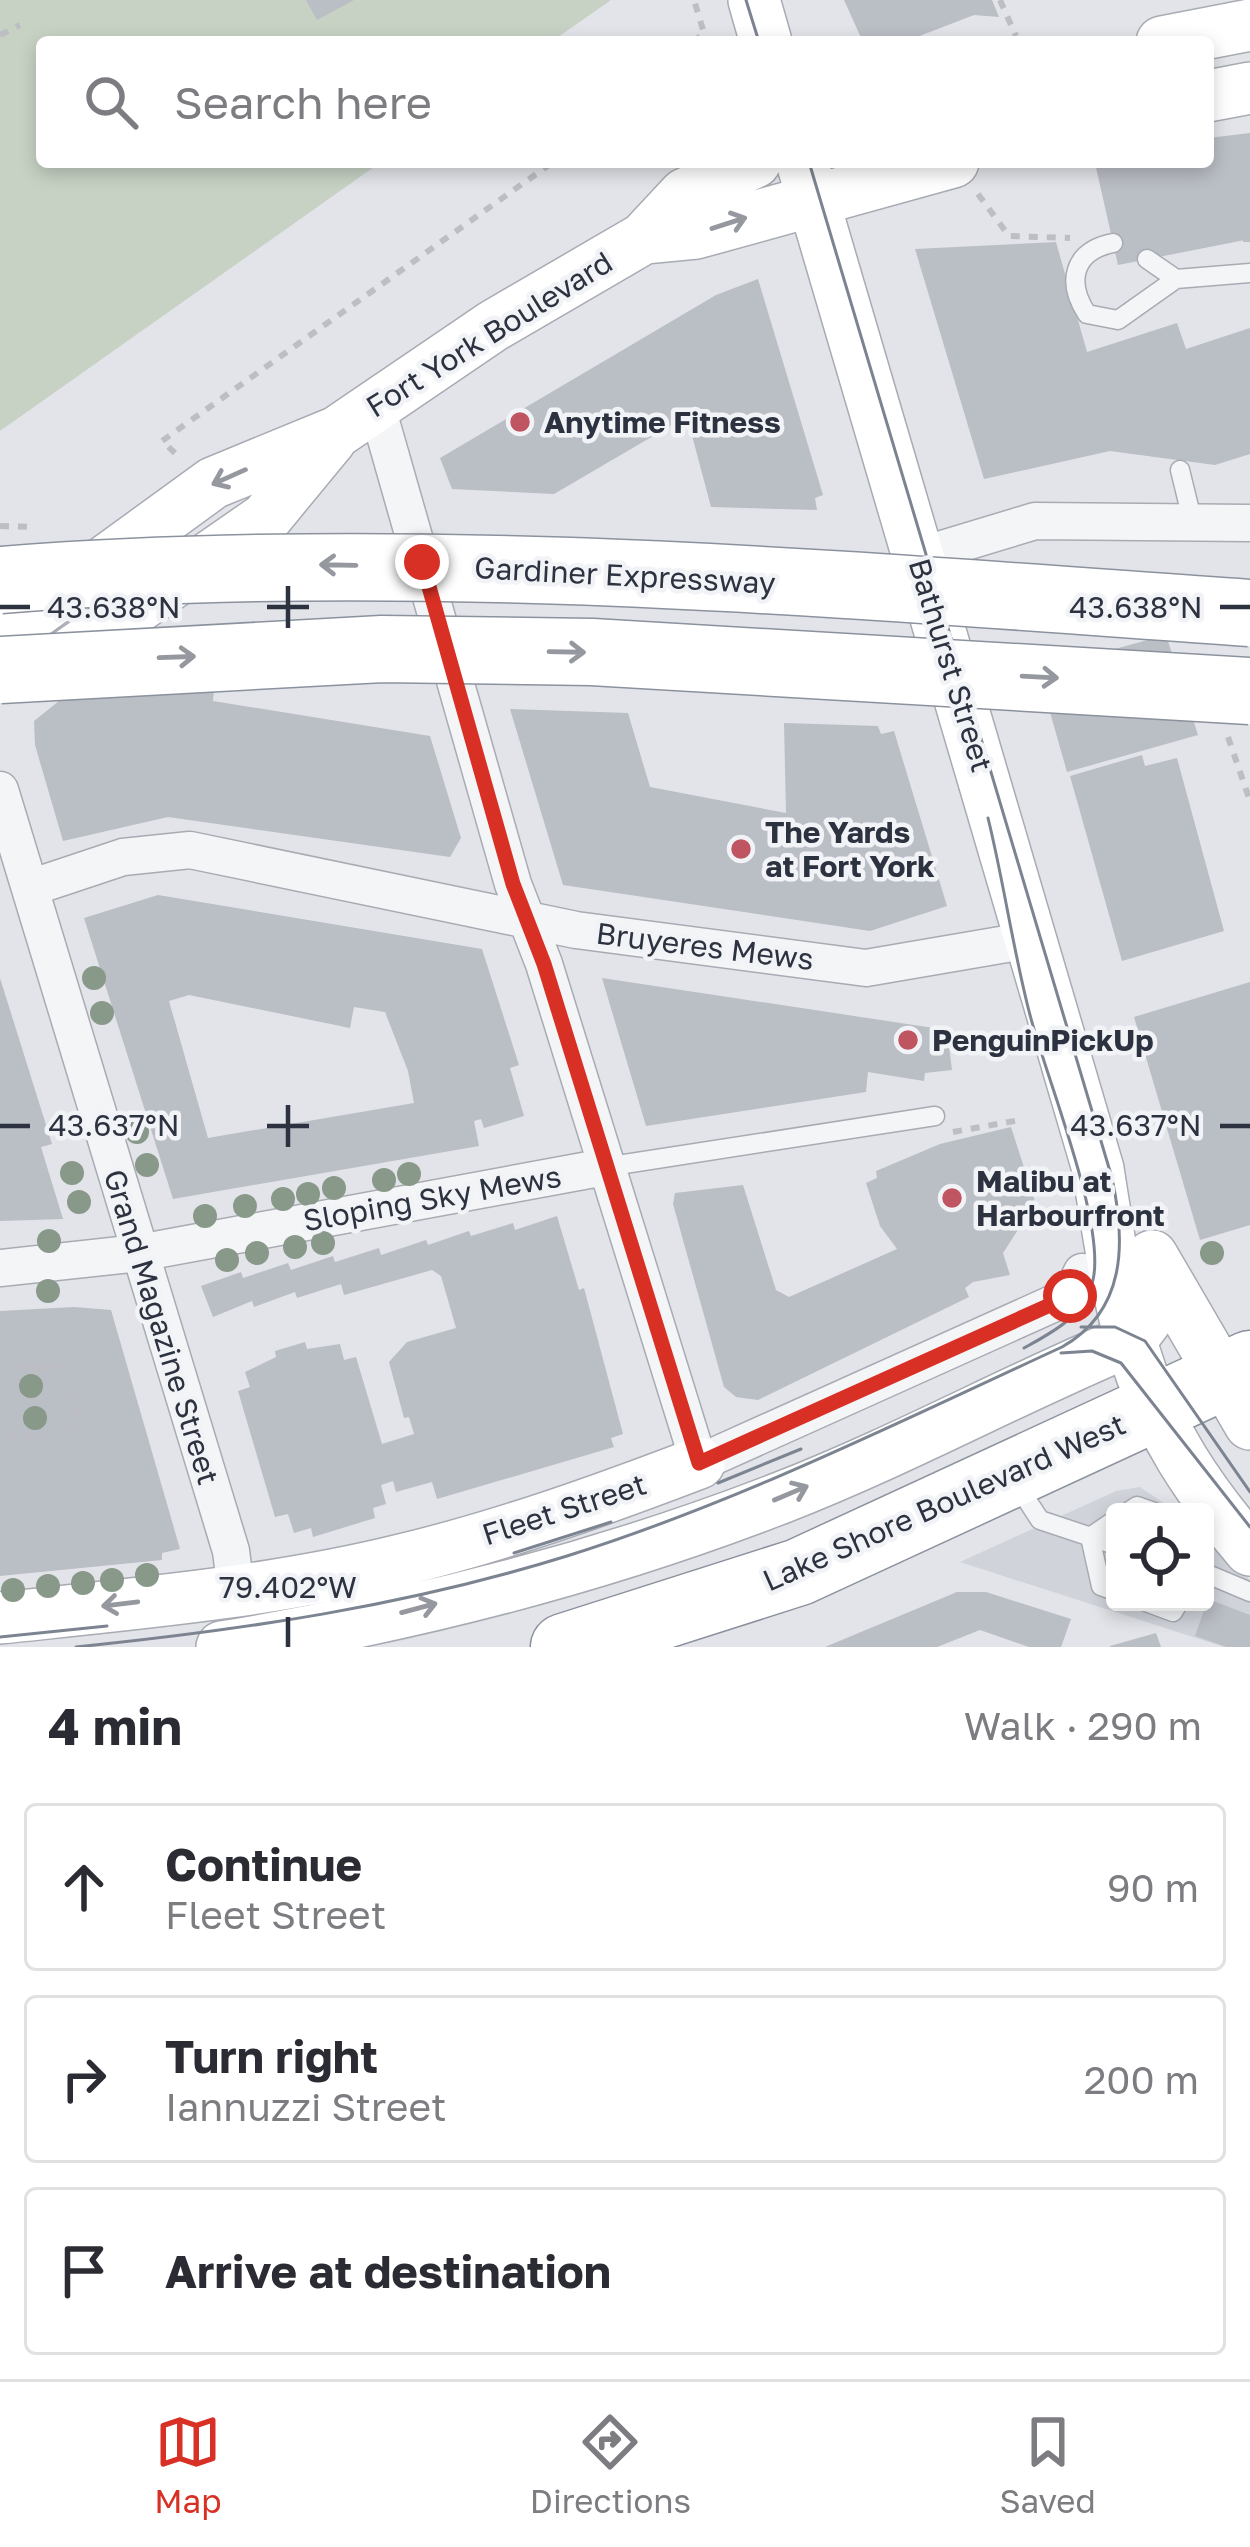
<!DOCTYPE html>
<meta charset="utf-8">
<style>
:root{--surface:#fff;--page:#f2f2f3;--text:#2b2b33;--muted:#7c7c81;--line:#e1e1e2;--accent:#d93025}
body{margin:0;font-family:"Golos Text",sans-serif;background:var(--page);color:var(--text)}
.controls{position:absolute;right:36px;bottom:36px;display:grid;overflow:hidden;border-radius:12px;box-shadow:0 6px 18px #0003}
.controls button{width:108px;height:108px;display:grid;place-items:center;padding:0;border:0;border-bottom:3px solid var(--line);background:var(--surface);color:var(--text);font:60px sans-serif}
.stop{position:absolute;width:36px;height:36px;margin:-27px;border:9px solid #d93025;border-radius:50%;background:#fff}
.stop.end{background:#d93025;border-color:#fff;box-shadow:0 3px 12px #0008}
.list{margin:0;padding:0;list-style:none}
h2{display:flex;justify-content:space-between;align-items:center;height:156px;margin:0;padding:0 48px;font-size:51px}
h2 small{font-size:39px;font-weight:400;color:var(--muted)}
.list li{display:grid;grid-template-columns:78px 1fr auto;gap:36px;align-items:center;box-sizing:border-box;height:168px;margin:0 24px 24px;padding:0 24px;border:3px solid var(--line);border-radius:12px}
.list b{display:block;font-size:45px;white-space:nowrap}
.list p{margin:0;font-size:39px;white-space:nowrap;color:var(--muted)}
.list em{font-size:39px;font-style:normal;color:var(--muted)}
.icon{flex:none;width:66px;height:66px;fill:none;stroke:currentColor;stroke-width:2;stroke-linecap:round;stroke-linejoin:round}
.map{position:relative;flex:none;width:1250px;height:1647px;overflow:hidden}
.search{position:absolute;background:var(--surface);box-shadow:0 6px 18px #0003;left:36px;right:36px;top:36px;height:132px;display:flex;align-items:center;gap:30px;box-sizing:border-box;padding:0 42px;border-radius:12px;color:var(--muted);font-size:45px}
.sheet{height:732px;background:var(--surface)}
nav{display:flex;justify-content:space-around;align-items:center;box-sizing:border-box;height:168px;border-top:3px solid var(--line);background:var(--surface);font-size:33px;color:var(--muted)}
nav a{display:grid;justify-items:center;gap:6px}
nav .on{color:var(--accent)}
.map>svg:first-child{display:block}
.built{fill:#d0d3da}
.green{fill:#c7d2c4}
.building{fill:#babec5;fill-rule:evenodd}
.lines{fill:none;stroke-linecap:round;stroke-linejoin:round}
.lane-casing{stroke:#a8abb3;stroke-width:21}
.street-casing{stroke:#a8abb3;stroke-width:39}
.secondary-casing{stroke:#a8abb3;stroke-width:54}
.highway-casing{stroke:#8b929e;stroke-width:69}
.path{stroke:#bcbec3;stroke-width:6;stroke-dasharray:9 9;stroke-linecap:butt}
.lane{stroke:#f4f5f7;stroke-width:18}
.street{stroke:#f4f5f7;stroke-width:36}
.secondary{stroke:#fff;stroke-width:51}
.highway{stroke:#fff;stroke-width:66}
.tram{stroke:#7d8491;stroke-width:3}
.highway-bridge-casing{stroke:#8b929e;stroke-width:69;stroke-linecap:butt}
.highway-bridge{stroke:#fff;stroke-width:66}
.tree{fill:#889889}
.oneway{stroke:#96989f}
.route{stroke:#d93025;stroke-width:15}
.ticks{fill:none;stroke:#2c323f;stroke-width:4.5}
.poi-dot{fill:#c05562;stroke:#f1f3f6;stroke-width:4.5}
.labels{text-anchor:middle;dominant-baseline:central;stroke-width:9;stroke-linejoin:round;paint-order:stroke}
.street-label{font-size:30px;fill:#2c323f;stroke:#f1f3f6}
.poi-label{font-size:30px;font-weight:bold;fill:#2c323f;stroke:#f1f3f6;text-anchor:start}
.ticks-label{font-size:30px;text-anchor:middle;fill:#2c323f;stroke:#f1f3f6;stroke-width:9;stroke-linejoin:round;paint-order:stroke}
</style>
<div class="map">
<svg width="1250" height="1647" viewBox="0 0 1250 1647">
<rect width="100%" height="100%" fill="#e2e4e9"/>
<path class="built" d="M1140 1487 1177 1512H1115V1602H1205V1537L1250 1580V1647H1224L960 1562 1116 1491Z"/>
<path class="green" d="M0 0H611L551 42H42V162H381L0 431Z"/>
<path class="building" d="M306 0H354L317 20Z
M844 0H992L999 17 974 15 904 42H863Z
M1250 133V239L1118 265 1095 163 1208 162V138Z
M1056 242 1087 352 1177 323 1186 349 1250 328V454L1215 465 1110 451 984 479 915 249Z
M758 279 823 495 815 498 817 510 711 507 690 428 672 425 554 494 452 489 440 458 716 295Z
M1166 635 1198 735 1067 772 1038 670Z
M215 676 213 701 430 736 461 838 450 857 168 817 63 841 35 745 34 721 69 693Z
M510 709 628 713 650 787 786 813 784 723 878 726 881 734 894 731 947 906 870 931 563 885Z
M1142 755 1145 766 1177 758 1224 931 1122 961 1070 776Z
M158 895 482 949 519 1065 510 1068 524 1116 484 1128 481 1119 474 1121 479 1146 173 1199 84 918ZM189 995 350 1028 354 1007 385 1012 408 1071 414 1103 208 1138 169 1001Z
M0 978 52 1144 41 1147 63 1219 0 1221Z
M602 978 947 1030 952 1070 925 1073 924 1081 868 1072 866 1092 646 1126Z
M1250 982V1225L1200 1240 1134 1017Z
M1011 1127 1039 1214 1025 1219 1003 1253 1010 1275 973 1282 965 1288 969 1297 758 1400 736 1397 724 1387 673 1204 675 1193 743 1185 776 1290 789 1297 897 1249 880 1226 866 1183 877 1178 876 1171 940 1144Z
M557 1216 579 1290 584 1288 623 1434 611 1438 614 1447 437 1499 432 1482 396 1492 393 1481 381 1485 386 1504 373 1508 375 1518 313 1537 311 1528 294 1533 288 1514 275 1517 238 1391 250 1387 245 1372 276 1357 275 1351 305 1342 307 1349 340 1344 344 1360 356 1357 382 1444 414 1434 409 1417 404 1418 389 1362 407 1342 456 1328 441 1276 432 1270 344 1295 341 1284 297 1298 295 1292 254 1307 252 1301 213 1317 201 1286 241 1272 243 1278 288 1263 291 1270 333 1256 335 1262 379 1248 381 1255 426 1240 428 1245 469 1231 471 1236 513 1223 515 1230Z
M74 1307 111 1310 180 1549 162 1553V1560L0 1576V1311Z
M957 1592H986L1071 1619 1061 1647H1029L980 1630 937 1647H825Z
M1208 1599 1250 1615V1647H1227L1195 1636Z
M1156 1633 1161 1647H1110V1646Z"/>
<g class="lines">
<defs>
<path id="lane" d="M1113 243C1073 251 1066 282 1087 314L1118 320 1176 279 1147 259
M1176 279 1250 273
M1180 470 1192 519
M605 1167 935 1116
M1017 1485 1040 1520 1115 1545
M1128 1512 1137 1506 1154 1512
M1090 1537 1101 1586 1115 1591
M1090 1537 1115 1520
M1205 1573 1250 1592
M1146 1602 1173 1612 1179 1602"/>
<path id="street" d="M376 404 513 884 544 964 699 1463 1070 1296 1082 1272
M916 557 1035 521 1250 523
M0 790 231 1551 236 1590
M30 888 123 857 190 850 576 930 866 968 1030 940
M0 1268 139 1253 605 1167"/>
<path id="secondary" d="M754 0 766 42
M1162 42 1250 25
M1208 96 1250 88
M802 162 1098 1169C1124 1336 1136 1418 1250 1550
M644 238 696 233 953 162
M0 638 213 483 337 432 493 326 644 238 685 194 755 162
M45 671 266 518 331 439
M1152 1256 1250 1424
M0 1618C133 1604 271 1592 401 1560 502 1536 602 1500 699 1463
M222 1647C412 1616 603 1567 783 1497 901 1451 1014 1389 1131 1340L1146 1320 1162 1274"/>
<path id="highway" d="M564 1647 799 1572 1250 1364"/>
</defs>
<use href="#lane" class="lane-casing"/>
<use href="#street" class="street-casing"/>
<use href="#secondary" class="secondary-casing"/>
<use href="#highway" class="highway-casing"/>
<path class="path" d="M1000 0 1016 36
M0 35 20 25
M693 42 704 33 694 0
M978 194 1009 236 1070 238
M1243 239H1250
M175 453 162 441 553 162
M0 526 32 527
M1228 737 1250 801
M953 1132 1020 1120
M35 1367 41 1394 23 1396 21 1380 36 1377
M0 1368 68 1367 80 1431 0 1439
M41 1425 26 1426 25 1411 42 1409 43 1435"/>
<use href="#lane" class="lane"/>
<use href="#street" class="street"/>
<use href="#secondary" class="secondary"/>
<use href="#highway" class="highway"/>
<path class="tram" d="M746 0 759 42
M988 818C1004 883 1013 950 1030 1015 1046 1077 1106 1223 1093 1280 1085 1316 1053 1332 1024 1348
M1081 1327H1115L1145 1341 1250 1492
M1061 1353 1092 1351 1121 1363 1250 1527
M718 1483 801 1449
M514 1553 611 1522
M0 1637 107 1626
M76 1647C243 1630 406 1606 567 1556 739 1502 899 1422 1062 1347 1126 1311 1126 1243 1112 1178L809 162"/>
<defs>
<path id="highway-bridge" d="M0 580C417 547 834 584 1250 613
M0 670 382 649 592 652 1250 691"/>
</defs>
<use href="#highway-bridge" class="highway-bridge-casing"/>
<use href="#highway-bridge" class="highway-bridge"/>
</g>
<g class="tree">
<circle cx="94" cy="978" r="12"/>
<circle cx="102" cy="1013" r="12"/>
<circle cx="137" cy="1132" r="12"/>
<circle cx="147" cy="1165" r="12"/>
<circle cx="72" cy="1173" r="12"/>
<circle cx="409" cy="1174" r="12"/>
<circle cx="384" cy="1180" r="12"/>
<circle cx="334" cy="1188" r="12"/>
<circle cx="308" cy="1194" r="12"/>
<circle cx="283" cy="1199" r="12"/>
<circle cx="79" cy="1202" r="12"/>
<circle cx="245" cy="1206" r="12"/>
<circle cx="205" cy="1216" r="12"/>
<circle cx="49" cy="1241" r="12"/>
<circle cx="323" cy="1243" r="12"/>
<circle cx="295" cy="1247" r="12"/>
<circle cx="257" cy="1253" r="12"/>
<circle cx="1212" cy="1253" r="12"/>
<circle cx="227" cy="1260" r="12"/>
<circle cx="48" cy="1291" r="12"/>
<circle cx="31" cy="1386" r="12"/>
<circle cx="35" cy="1418" r="12"/>
<circle cx="147" cy="1575" r="12"/>
<circle cx="112" cy="1580" r="12"/>
<circle cx="83" cy="1583" r="12"/>
<circle cx="48" cy="1586" r="12"/>
<circle cx="13" cy="1590" r="12"/>
</g>
<defs><path id="oneway-shaft" d="M-6 0H5M1.5-3L5.5 0L1.5 3" fill="none" stroke-width="1.6" stroke-linecap="round" stroke-linejoin="round" transform="scale(3)"/></defs>
<g class="oneway">
<use href="#oneway-shaft" transform="translate(729 223) rotate(-18)"/>
<use href="#oneway-shaft" transform="translate(229 477) rotate(156)"/>
<use href="#oneway-shaft" transform="translate(338 565) rotate(-179)"/>
<use href="#oneway-shaft" transform="translate(567 652) rotate(1)"/>
<use href="#oneway-shaft" transform="translate(177 657) rotate(-2)"/>
<use href="#oneway-shaft" transform="translate(1040 677) rotate(3)"/>
<use href="#oneway-shaft" transform="translate(791 1493) rotate(-23)"/>
<use href="#oneway-shaft" transform="translate(120 1604) rotate(173)"/>
<use href="#oneway-shaft" transform="translate(419 1608) rotate(-15)"/>
</g>
<g class="lines">
<path class="route" d="M422 562 513 884 544 964 699 1463 1070 1296"/>
</g>
<path class="ticks" d="M288 586V628M0 607H30M267 607H309M1220 607H1250M288 1105V1147M0 1126H30M267 1126H309M1220 1126H1250M288 1617V1647"/>
<g class="poi-dot">
<circle cx="520" cy="422" r="12"/>
<circle cx="741" cy="849" r="12"/>
<circle cx="908" cy="1040" r="12"/>
<circle cx="952" cy="1198" r="12"/>
</g>
<g class="labels">
<g class="street-label">
<text transform="translate(489 334) rotate(-32)">Fort York Boulevard</text>
<text transform="translate(625 575) rotate(3)">Gardiner Expressway</text>
<text transform="translate(951 665) rotate(73)">Bathurst Street</text>
<text transform="translate(705 946) rotate(7)">Bruyeres Mews</text>
<text transform="translate(432 1198) rotate(-10)">Sloping Sky Mews</text>
<text transform="translate(162 1327) rotate(73)">Grand Magazine Street</text>
<text transform="translate(944 1502) rotate(-24)">Lake Shore Boulevard West</text>
<text transform="translate(564 1509) rotate(-18)">Fleet Street</text>
</g>
<g class="poi-label">
<text x="544" y="422">Anytime Fitness</text>
<text x="765" y="832">The Yards<tspan x="765" dy="34">at Fort York</tspan></text>
<text x="932" y="1040">PenguinPickUp</text>
<text x="976" y="1181">Malibu at<tspan x="976" dy="34">Harbourfront</tspan></text>
</g>
</g>
<g class="ticks-label">
<text x="114" y="618">43.638°N</text>
<text x="1136" y="618">43.638°N</text>
<text x="114" y="1136">43.637°N</text>
<text x="1136" y="1136">43.637°N</text>
<text x="288" y="1598">79.402°W</text>
</g>
</svg>
<div class="controls">
<button><svg class="icon" aria-label="locate" viewBox="0 0 24 24"><circle cx="12" cy="12" r="6"/><path d="M12 2v4M12 18v4M2 12h4M18 12h4"/></svg></button>
</div>
<div class="stop" style="left:1070px;top:1296px"></div>
<div class="stop end" style="left:422px;top:562px"></div>
<div class="search"><svg class="icon" aria-label="search" viewBox="0 0 24 24"><circle cx="10" cy="10" r="6"/><path d="M15 15l6 6"/></svg>Search here</div>
</div>
<section class="sheet">
<h2>4 min<small>Walk · 290 m</small></h2>
<ul class="list">
<li><svg class="icon" aria-label="ahead" viewBox="0 0 24 24"><path d="M12 20V5M6 11l6-6 6 6"/></svg><div><b>Continue</b><p>Fleet Street</p></div><em>90 m</em></li>
<li><svg class="icon" aria-label="right" viewBox="0 0 24 24"><path d="M7 20v-9h11M14 6l5 5-5 5"/></svg><div><b>Turn right</b><p>Iannuzzi Street</p></div><em>200 m</em></li>
<li><svg class="icon" aria-label="arrive" viewBox="0 0 24 24"><path d="M6 21V4h12l-3 4 3 4H6"/></svg><div><b>Arrive at destination</b></div></li>
</ul>
</section>
<nav>
<a class="on"><svg class="icon" aria-label="map" viewBox="0 0 24 24"><path d="M3 6l6-2 6 2 6-2v14l-6 2-6-2-6 2zM9 4v14M15 6v14"/></svg>Map</a>
<a><svg class="icon" aria-label="directions" viewBox="0 0 24 24"><path d="M12 3l9 9-9 9-9-9zM9 14v-3h6M13 9l2 2-2 2"/></svg>Directions</a>
<a><svg class="icon" aria-label="saved" viewBox="0 0 24 24"><path d="M7 4h10v16l-5-4-5 4z"/></svg>Saved</a>
</nav>
